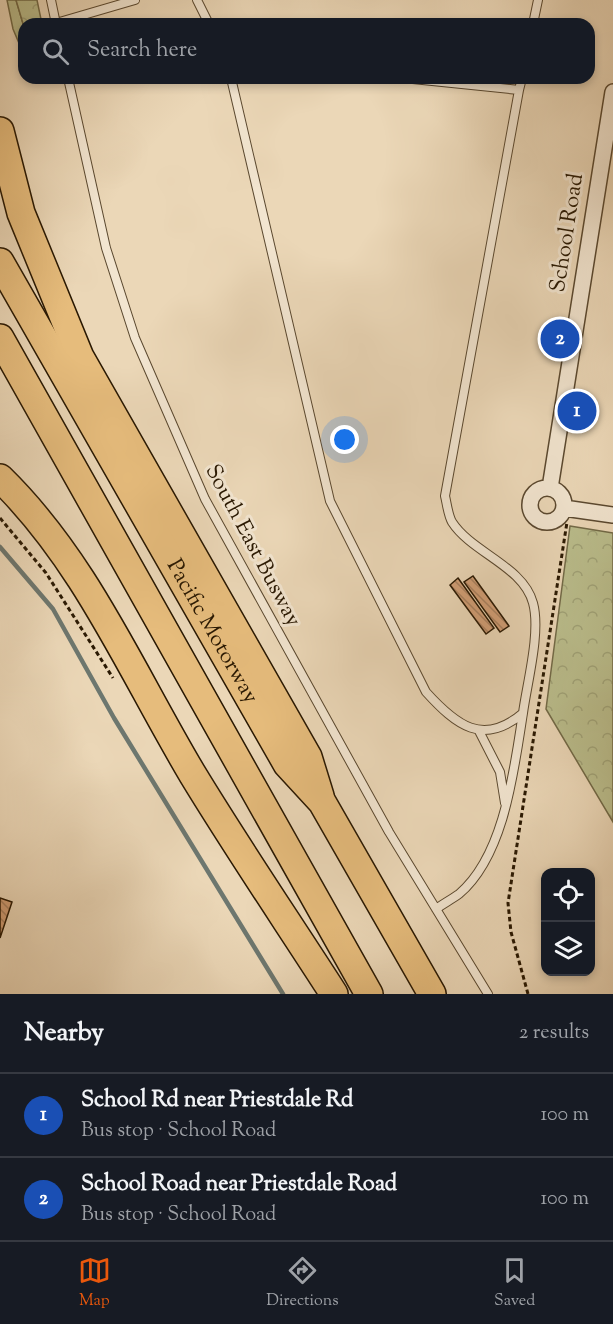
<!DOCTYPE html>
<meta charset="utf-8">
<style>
:root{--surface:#171b24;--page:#20242c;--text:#f1f3f6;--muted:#9ea1a6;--line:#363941;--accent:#ea580c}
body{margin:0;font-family:"Sorts Mill Goudy",serif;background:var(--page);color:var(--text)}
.controls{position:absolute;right:18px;bottom:18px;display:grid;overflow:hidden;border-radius:12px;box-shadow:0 3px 9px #0003}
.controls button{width:54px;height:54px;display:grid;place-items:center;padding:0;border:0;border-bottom:2px solid var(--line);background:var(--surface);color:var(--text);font:30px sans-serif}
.you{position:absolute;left:345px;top:440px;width:21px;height:21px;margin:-15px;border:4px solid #fff;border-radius:50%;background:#1a73e8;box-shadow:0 0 0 9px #1a73e833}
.badge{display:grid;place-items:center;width:39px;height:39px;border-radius:50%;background:var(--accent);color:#fff;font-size:20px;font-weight:700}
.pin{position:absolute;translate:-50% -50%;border:3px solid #fff;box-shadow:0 2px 6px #0006}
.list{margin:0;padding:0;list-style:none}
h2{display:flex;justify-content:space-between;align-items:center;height:78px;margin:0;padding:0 24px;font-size:26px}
h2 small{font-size:20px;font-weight:400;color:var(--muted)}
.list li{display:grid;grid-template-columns:39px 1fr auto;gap:18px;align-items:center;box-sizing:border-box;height:84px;padding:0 24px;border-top:2px solid var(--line)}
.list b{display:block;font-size:22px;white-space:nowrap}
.list p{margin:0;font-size:20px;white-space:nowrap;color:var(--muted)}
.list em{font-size:20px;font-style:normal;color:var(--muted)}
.icon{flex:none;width:33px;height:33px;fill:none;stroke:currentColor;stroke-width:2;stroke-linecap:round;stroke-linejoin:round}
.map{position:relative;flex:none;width:613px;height:994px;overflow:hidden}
.search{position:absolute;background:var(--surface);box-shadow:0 3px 9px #0003;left:18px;right:18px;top:18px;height:66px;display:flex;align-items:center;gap:15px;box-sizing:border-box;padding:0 21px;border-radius:18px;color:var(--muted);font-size:22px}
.sheet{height:246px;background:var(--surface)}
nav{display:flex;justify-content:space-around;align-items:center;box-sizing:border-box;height:84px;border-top:2px solid var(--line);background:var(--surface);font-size:16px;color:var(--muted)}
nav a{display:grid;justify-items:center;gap:3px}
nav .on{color:var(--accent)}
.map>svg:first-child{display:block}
.green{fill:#babd8c;stroke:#726a47;stroke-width:1.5}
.forest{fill:url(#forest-crowns);stroke:#726a47;stroke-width:1.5}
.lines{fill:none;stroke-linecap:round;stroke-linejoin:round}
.stream{stroke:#6d776f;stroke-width:4.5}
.building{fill:url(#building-back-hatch);stroke:#291802;stroke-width:1.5}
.lane-casing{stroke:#5a482f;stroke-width:10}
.street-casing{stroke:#5a482f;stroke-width:18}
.highway-casing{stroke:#291802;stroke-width:30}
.path{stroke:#291802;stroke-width:3;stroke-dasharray:4.5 3;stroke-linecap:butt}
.lane{stroke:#f2e5d0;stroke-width:8}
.street{stroke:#f2e5d0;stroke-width:15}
.highway{stroke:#e6bc7c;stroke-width:27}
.labels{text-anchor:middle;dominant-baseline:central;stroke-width:6;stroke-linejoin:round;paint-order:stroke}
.street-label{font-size:22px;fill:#291802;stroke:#f2e5d0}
</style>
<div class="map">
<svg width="613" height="994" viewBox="0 0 613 994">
<defs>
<pattern id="forest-crowns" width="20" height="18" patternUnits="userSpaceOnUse" patternTransform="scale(1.5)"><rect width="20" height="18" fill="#babd8c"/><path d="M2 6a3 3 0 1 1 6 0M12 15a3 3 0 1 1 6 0" fill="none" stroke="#a0a277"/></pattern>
<pattern id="building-back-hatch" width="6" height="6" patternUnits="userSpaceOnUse" patternTransform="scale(1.5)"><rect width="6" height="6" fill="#d29f76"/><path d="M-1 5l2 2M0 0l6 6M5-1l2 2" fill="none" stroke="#aa815f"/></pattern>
</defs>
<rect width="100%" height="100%" fill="#ebd7b7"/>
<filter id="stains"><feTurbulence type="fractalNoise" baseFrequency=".00333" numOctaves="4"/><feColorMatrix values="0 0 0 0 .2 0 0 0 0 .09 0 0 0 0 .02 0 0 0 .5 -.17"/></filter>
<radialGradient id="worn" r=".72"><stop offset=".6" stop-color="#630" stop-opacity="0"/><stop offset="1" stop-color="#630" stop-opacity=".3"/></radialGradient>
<path class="green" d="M7 0H16L24 27V55L13 29Z"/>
<path class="forest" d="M16 0H37L42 24H24V27Z
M570 526 613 533V822L546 709Z"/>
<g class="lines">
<path class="stream" d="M0 547 53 609 114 718 283 994"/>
</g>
<path class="building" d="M473 576 509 626 500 632 464 582Z
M458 578 494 628 486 634 450 585Z
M0 898 12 902 0 938Z"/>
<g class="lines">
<defs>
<path id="lane" d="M51 0 56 24
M197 0 209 24
M56 23 135 0
M533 24 538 0
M68 78 106 248 135 338 205 499 389 832 488 994
M231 78 330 501 426 692C456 725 483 747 523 713 527 683 541 632 533 603 523 566 472 553 452 522 448 515 447 504 445 496L519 90
M403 78 519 90 522 78
M479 731 500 772 505 803
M436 909C443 904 452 899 459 894 505 855 514 769 523 713"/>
<path id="street" d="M550 488 613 92
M530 505a17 17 0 1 1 34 0a17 17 0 1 1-34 0Z
M564 508 613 515"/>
<g id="highway">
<path d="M0 131 21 213 80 357 308 757 320 796"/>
<path id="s1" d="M0 262 287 764 322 802 432 994"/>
<path d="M0 338 369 994"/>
<path d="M0 478C86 562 132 673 193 775 238 849 287 921 334 994"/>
</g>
</defs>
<use href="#lane" class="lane-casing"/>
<use href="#street" class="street-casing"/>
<use href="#highway" class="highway-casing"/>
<path class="path" d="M0 518 46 573 113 678
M528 994 511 932 508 903 567 522"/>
<use href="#lane" class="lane"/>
<use href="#street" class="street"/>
<use href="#highway" class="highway"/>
</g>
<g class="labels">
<g class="street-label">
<text transform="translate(568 233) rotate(-81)">School Road</text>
<text transform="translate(252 546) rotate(62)">South East Busway</text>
<text stroke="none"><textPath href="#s1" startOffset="426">Pacific Motorway</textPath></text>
</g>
</g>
<rect width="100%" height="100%" filter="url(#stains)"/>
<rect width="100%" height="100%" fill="url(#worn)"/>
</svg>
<div class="controls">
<button><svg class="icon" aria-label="locate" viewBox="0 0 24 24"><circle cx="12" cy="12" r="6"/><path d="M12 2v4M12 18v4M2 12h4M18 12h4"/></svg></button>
<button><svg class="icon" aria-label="layers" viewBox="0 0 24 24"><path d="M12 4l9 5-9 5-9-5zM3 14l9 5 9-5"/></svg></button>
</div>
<div class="you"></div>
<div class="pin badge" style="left:577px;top:411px;background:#1a4fb4">1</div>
<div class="pin badge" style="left:560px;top:339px;background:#1a4fb4">2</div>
<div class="search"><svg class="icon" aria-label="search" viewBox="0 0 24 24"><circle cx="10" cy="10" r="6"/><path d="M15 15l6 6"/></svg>Search here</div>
</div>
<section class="sheet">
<h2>Nearby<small>2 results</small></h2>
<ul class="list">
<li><span class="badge" style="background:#1a4fb4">1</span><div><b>School Rd near Priestdale Rd</b><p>Bus stop · School Road</p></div><em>100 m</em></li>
<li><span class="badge" style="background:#1a4fb4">2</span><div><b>School Road near Priestdale Road</b><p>Bus stop · School Road</p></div><em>100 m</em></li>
</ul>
</section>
<nav>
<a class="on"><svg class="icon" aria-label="map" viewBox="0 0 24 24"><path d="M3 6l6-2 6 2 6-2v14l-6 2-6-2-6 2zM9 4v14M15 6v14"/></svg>Map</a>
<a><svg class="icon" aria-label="directions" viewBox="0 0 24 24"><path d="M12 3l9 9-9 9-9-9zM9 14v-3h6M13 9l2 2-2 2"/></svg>Directions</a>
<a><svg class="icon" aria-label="saved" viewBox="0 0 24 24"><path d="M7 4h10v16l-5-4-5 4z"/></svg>Saved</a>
</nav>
